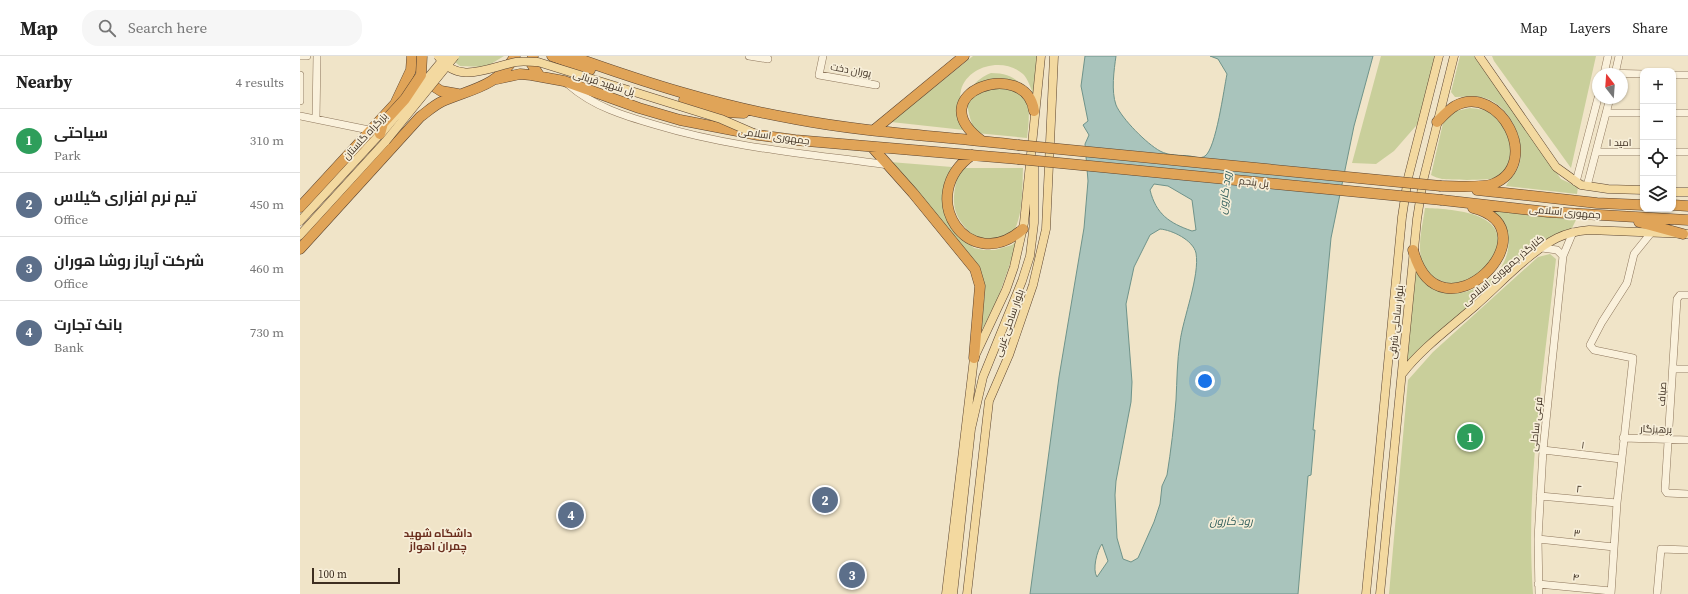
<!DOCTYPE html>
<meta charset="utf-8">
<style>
:root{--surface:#fff;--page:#f6f6f6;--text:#222;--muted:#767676;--line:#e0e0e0;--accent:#db2777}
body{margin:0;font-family:"Source Serif 4",Cairo,serif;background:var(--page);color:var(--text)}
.controls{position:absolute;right:12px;top:12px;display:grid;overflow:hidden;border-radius:8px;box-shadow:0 1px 3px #0004}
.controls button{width:36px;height:36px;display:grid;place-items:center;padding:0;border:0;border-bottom:1px solid var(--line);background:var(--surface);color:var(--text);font:20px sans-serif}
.compass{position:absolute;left:1292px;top:12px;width:36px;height:36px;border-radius:50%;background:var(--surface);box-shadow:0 1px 3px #0004;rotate:343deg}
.scale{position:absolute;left:12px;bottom:10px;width:88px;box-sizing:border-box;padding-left:4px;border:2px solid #3d2e20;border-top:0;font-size:11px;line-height:14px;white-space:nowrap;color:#3d2e20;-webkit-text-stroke:3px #f7eed8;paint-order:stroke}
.you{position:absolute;left:905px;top:325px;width:14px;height:14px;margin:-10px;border:3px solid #fff;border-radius:50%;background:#1a73e8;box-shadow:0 0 0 6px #1a73e833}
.badge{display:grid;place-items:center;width:26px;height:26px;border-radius:50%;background:var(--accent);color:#fff;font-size:13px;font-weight:700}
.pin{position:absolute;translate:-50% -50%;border:2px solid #fff;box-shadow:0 1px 4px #0006}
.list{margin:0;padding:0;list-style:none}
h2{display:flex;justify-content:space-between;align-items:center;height:52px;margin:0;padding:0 16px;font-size:17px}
h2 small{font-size:13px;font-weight:400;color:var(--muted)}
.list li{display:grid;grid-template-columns:26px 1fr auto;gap:12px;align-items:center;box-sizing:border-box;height:64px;padding:0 16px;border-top:1px solid var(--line)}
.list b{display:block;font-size:15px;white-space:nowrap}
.list p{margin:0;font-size:13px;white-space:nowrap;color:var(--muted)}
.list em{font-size:13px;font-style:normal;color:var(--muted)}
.icon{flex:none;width:22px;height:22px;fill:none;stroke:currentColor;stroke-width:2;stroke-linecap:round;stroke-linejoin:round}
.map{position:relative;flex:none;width:1388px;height:538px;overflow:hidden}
header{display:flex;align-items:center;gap:24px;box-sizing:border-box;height:56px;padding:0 20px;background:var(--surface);border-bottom:1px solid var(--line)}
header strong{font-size:19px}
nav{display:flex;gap:22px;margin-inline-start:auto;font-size:14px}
.search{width:280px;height:36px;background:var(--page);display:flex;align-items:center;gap:10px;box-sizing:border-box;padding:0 14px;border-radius:16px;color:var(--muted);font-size:15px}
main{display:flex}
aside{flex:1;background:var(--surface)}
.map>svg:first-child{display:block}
.green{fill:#c9cf9b}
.water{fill:#a9c4bc;stroke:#6f938a;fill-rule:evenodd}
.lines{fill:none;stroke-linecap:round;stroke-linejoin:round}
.minor-casing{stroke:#8d765c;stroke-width:8}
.major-casing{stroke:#5b4430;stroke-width:9}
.highway-casing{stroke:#5b4430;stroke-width:11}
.minor{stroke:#faf1dc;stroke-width:7}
.major{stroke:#f3d9a0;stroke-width:8}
.highway{stroke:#e0a458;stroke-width:10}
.major-bridge-casing{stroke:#5b4430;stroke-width:9;stroke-linecap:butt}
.highway-bridge-casing{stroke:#5b4430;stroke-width:11;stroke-linecap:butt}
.major-bridge{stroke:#f3d9a0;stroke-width:8}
.highway-bridge{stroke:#e0a458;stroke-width:10}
.labels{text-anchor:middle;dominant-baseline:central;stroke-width:3.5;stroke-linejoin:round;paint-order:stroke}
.street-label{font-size:10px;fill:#3d2e20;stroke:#f7eed8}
.water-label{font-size:11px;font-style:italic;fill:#2f5d5a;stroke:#f7eed8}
.neighbourhood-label{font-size:11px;font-weight:bold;fill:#6b2e1e;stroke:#f7eed8}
</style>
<header>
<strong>Map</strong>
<div class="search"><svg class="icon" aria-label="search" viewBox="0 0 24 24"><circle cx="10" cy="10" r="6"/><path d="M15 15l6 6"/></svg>Search here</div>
<nav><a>Map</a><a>Layers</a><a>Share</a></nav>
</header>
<main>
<aside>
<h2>Nearby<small>4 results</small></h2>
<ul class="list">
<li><span class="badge" style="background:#2e9e5b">1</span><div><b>سیاحتی</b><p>Park</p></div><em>310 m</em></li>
<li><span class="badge" style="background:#5c6f8a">2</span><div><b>تیم نرم افزاری گیلاس</b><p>Office</p></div><em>450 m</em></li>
<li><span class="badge" style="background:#5c6f8a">3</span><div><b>شرکت آریاز روشا هوران</b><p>Office</p></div><em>460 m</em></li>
<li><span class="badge" style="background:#5c6f8a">4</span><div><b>بانک تجارت</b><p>Bank</p></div><em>730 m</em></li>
</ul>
</aside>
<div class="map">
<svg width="1388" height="538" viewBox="0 0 1388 538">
<rect width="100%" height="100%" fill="#f0e4c8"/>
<path class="green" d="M147 0H204L186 11 160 10Z
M673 0H737L734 40C731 33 728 23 723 18 704 1 668 9 661 34 658 47 662 61 664 74L591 66Z
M1081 0H1139L1122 63 1094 95 1076 108 1052 107Z
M1160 0H1174L1261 123 1278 131 1277 138 1206 130C1209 123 1217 117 1219 109 1227 84 1208 45 1180 41 1172 40 1163 41 1155 41L1151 36Z
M1192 0H1296L1271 112 1194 5Z
M691 17C732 17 731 51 727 82L676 77C664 52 662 29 691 17Z
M1170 52C1175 53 1183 53 1188 55 1210 66 1220 106 1198 121 1191 125 1151 124 1142 123 1139 122 1134 121 1131 119L1143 67 1156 55Z
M590 106 652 111 644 133 660 178 667 186 674 192 684 194H695L712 189 719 182 698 242 678 282 685 238 683 224Z
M660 112H723C722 130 725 177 703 183 695 184 686 183 678 184 650 160 650 146 660 112Z
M1125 152C1148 153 1202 155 1198 188 1197 195 1192 205 1189 212 1180 217 1169 225 1159 228 1153 230 1145 226 1139 224 1110 212 1122 175 1125 152Z
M1191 154 1276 164 1272 172 1252 180 1223 202 1105 311 1115 212C1119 219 1124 226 1131 231 1170 254 1228 208 1202 165 1199 161 1195 157 1191 154Z
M1250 198 1256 203C1244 314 1225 426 1233 538H1089L1108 324 1133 296 1238 201Z"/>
<path class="water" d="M785 0H816C814 14 811 35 816 49 822 63 847 88 860 95 869 100 880 99 890 100 895 101 901 103 905 100 916 93 924 32 927 18L918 3 910 0H1073L1054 70 1031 182 1013 374H1015L1011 419 1008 420 998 538H730L759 321 784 172 788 125 785 88 789 79 783 69 788 65 781 30ZM854 128 868 130 892 144 896 174 892 175C869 167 856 158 850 134ZM860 173C872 174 893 184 896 197 900 220 883 262 880 286 877 305 877 325 876 344 874 369 871 394 867 419L862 430 860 448 854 466 838 502 831 506 823 503 817 482 815 439 816 425 831 346 832 326 826 248 834 211 850 179ZM802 488 808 505 797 521C792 514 797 494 802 488Z"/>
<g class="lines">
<defs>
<path id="minor" d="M0 0H7
M449 0 468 3
M523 0 519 19 576 29
M1304 17 1343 18
M1304 18 1308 0
M1315 18 1319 0
M0 19V45
M1373 19H1388
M269 29C294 51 325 60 356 69 432 92 510 98 588 109
M1306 57H1343
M1373 57H1388
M0 60 69 74
M16 63 17 0
M1296 96H1343
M1373 96H1388
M1276 126 1298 42
M1287 130 1310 42
M1242 192 1257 194 1263 200
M1388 239H1380L1377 243 1365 434 1367 437 1388 438
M1373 313H1388
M1323 382 1388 384
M1243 394 1321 403
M1240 440 1317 447
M1238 483 1314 491
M1238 528 1311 535
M1239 538 1238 483 1243 394 1263 200 1273 176
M1311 538 1317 447 1333 302 1294 294 1290 289 1302 266 1327 227 1334 198 1351 177
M1357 538 1361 493 1388 494"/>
<path id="major" d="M1179 0 1256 111 1281 129 1308 133 1343 134
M1373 136H1388
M0 165 80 78
M0 179 86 85
M1102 318C1122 292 1150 272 1175 250 1199 229 1229 196 1257 182 1267 177 1278 175 1289 174L1388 178
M646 538 674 302 706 234 714 211 724 167 741 0
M653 538 671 373 683 321 722 225 730 200 734 167V106
M667 538 689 345 709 299 733 229 746 173 754 0
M1066 538 1102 161 1108 122 1139 0
M1080 538 1117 163 1123 125 1154 0"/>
<path id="highway" d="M233 0 231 7 239 19
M252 0 290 14
M271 0C344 26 418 50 495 63 568 77 644 80 718 89
M197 23 220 18 231 19 264 25 339 52 380 64 458 79 495 84 718 103
M124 24 141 35 158 38
M384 44 423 56 444 57
M1137 66C1142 61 1148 54 1155 50 1200 26 1243 108 1193 128 1183 132 1153 130 1141 130
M574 74 664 0
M682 85C617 37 726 0 734 55
M572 91 613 137 675 213 680 230 674 302
M672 99C614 140 669 221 723 173
M1177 134 1297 147 1343 149
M1142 144 1248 156 1388 164
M1373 149 1388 150
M0 151 95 48 111 14 112 0
M1339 166 1383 178
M0 193 120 61C127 56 133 50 141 46 170 33 198 31 215 0
M1113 194C1139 292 1258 174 1173 152"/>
</defs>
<use href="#minor" class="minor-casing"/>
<use href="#major" class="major-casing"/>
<use href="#highway" class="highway-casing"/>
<use href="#minor" class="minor"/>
<use href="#major" class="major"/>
<use href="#highway" class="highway"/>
<defs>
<path id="major-bridge" d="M138 0C158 30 189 11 216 6 223 5 231 6 238 6L421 63 458 79
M81 78 146 0
M86 85 155 0"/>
<path id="highway-bridge" d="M80 78 83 67 105 43 121 19 122 0
M718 89 1141 130
M718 103 1142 144"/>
</defs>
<use href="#major-bridge" class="major-bridge-casing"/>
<use href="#highway-bridge" class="highway-bridge-casing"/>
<use href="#major-bridge" class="major-bridge"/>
<use href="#highway-bridge" class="highway-bridge"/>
</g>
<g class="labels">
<g class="street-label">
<text transform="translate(551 14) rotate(10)">پوران دخت</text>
<text transform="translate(304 27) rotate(17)">پل شهید قربانی</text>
<text transform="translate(65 80) rotate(-47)">بزرگراه گلستان</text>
<text transform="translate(474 80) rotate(8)">جمهوری اسلامی</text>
<text x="1320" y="86">امید ۱</text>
<text transform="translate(954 126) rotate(6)">پل پنجم</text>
<text transform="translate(1265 156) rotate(5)">جمهوری اسلامی</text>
<text transform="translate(1203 214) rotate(-40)">کنارگذر جمهوری اسلامی</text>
<text transform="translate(1096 266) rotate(-84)">بلوار ساحلی شرقی</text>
<text transform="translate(709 267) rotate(-71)">بلوار ساحلی غربی</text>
<text transform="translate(1362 338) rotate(-86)">صیاف</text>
<text transform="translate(1236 368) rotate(-84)">فرعی ساحلی</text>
<text transform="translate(1356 373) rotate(2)">پرهیزگار</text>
<text transform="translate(1283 389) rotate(7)">۱</text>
<text transform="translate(1279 433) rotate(5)">۲</text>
<text transform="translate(1277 477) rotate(6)">۳</text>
<text transform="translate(1276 521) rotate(6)">۴</text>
</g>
<g class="water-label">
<text transform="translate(925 137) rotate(-83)">رود کارون</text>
<text x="931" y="465">رود کارون</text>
</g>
<g class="neighbourhood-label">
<text x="138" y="477">داشگاه شهید<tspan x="138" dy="13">چمران اهواز</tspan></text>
</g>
</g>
</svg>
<div class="controls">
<button>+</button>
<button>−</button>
<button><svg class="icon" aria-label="locate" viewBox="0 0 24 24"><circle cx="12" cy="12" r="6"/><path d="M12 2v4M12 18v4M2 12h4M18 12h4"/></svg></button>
<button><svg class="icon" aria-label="layers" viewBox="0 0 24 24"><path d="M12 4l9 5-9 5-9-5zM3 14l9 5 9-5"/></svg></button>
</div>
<svg class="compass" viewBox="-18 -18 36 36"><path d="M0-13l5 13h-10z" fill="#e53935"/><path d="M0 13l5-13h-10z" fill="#767676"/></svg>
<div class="scale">100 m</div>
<div class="you"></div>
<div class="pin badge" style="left:1170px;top:381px;background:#2e9e5b">1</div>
<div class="pin badge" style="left:525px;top:444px;background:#5c6f8a">2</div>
<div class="pin badge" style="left:552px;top:519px;background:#5c6f8a">3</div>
<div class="pin badge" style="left:271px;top:459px;background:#5c6f8a">4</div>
</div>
</main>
